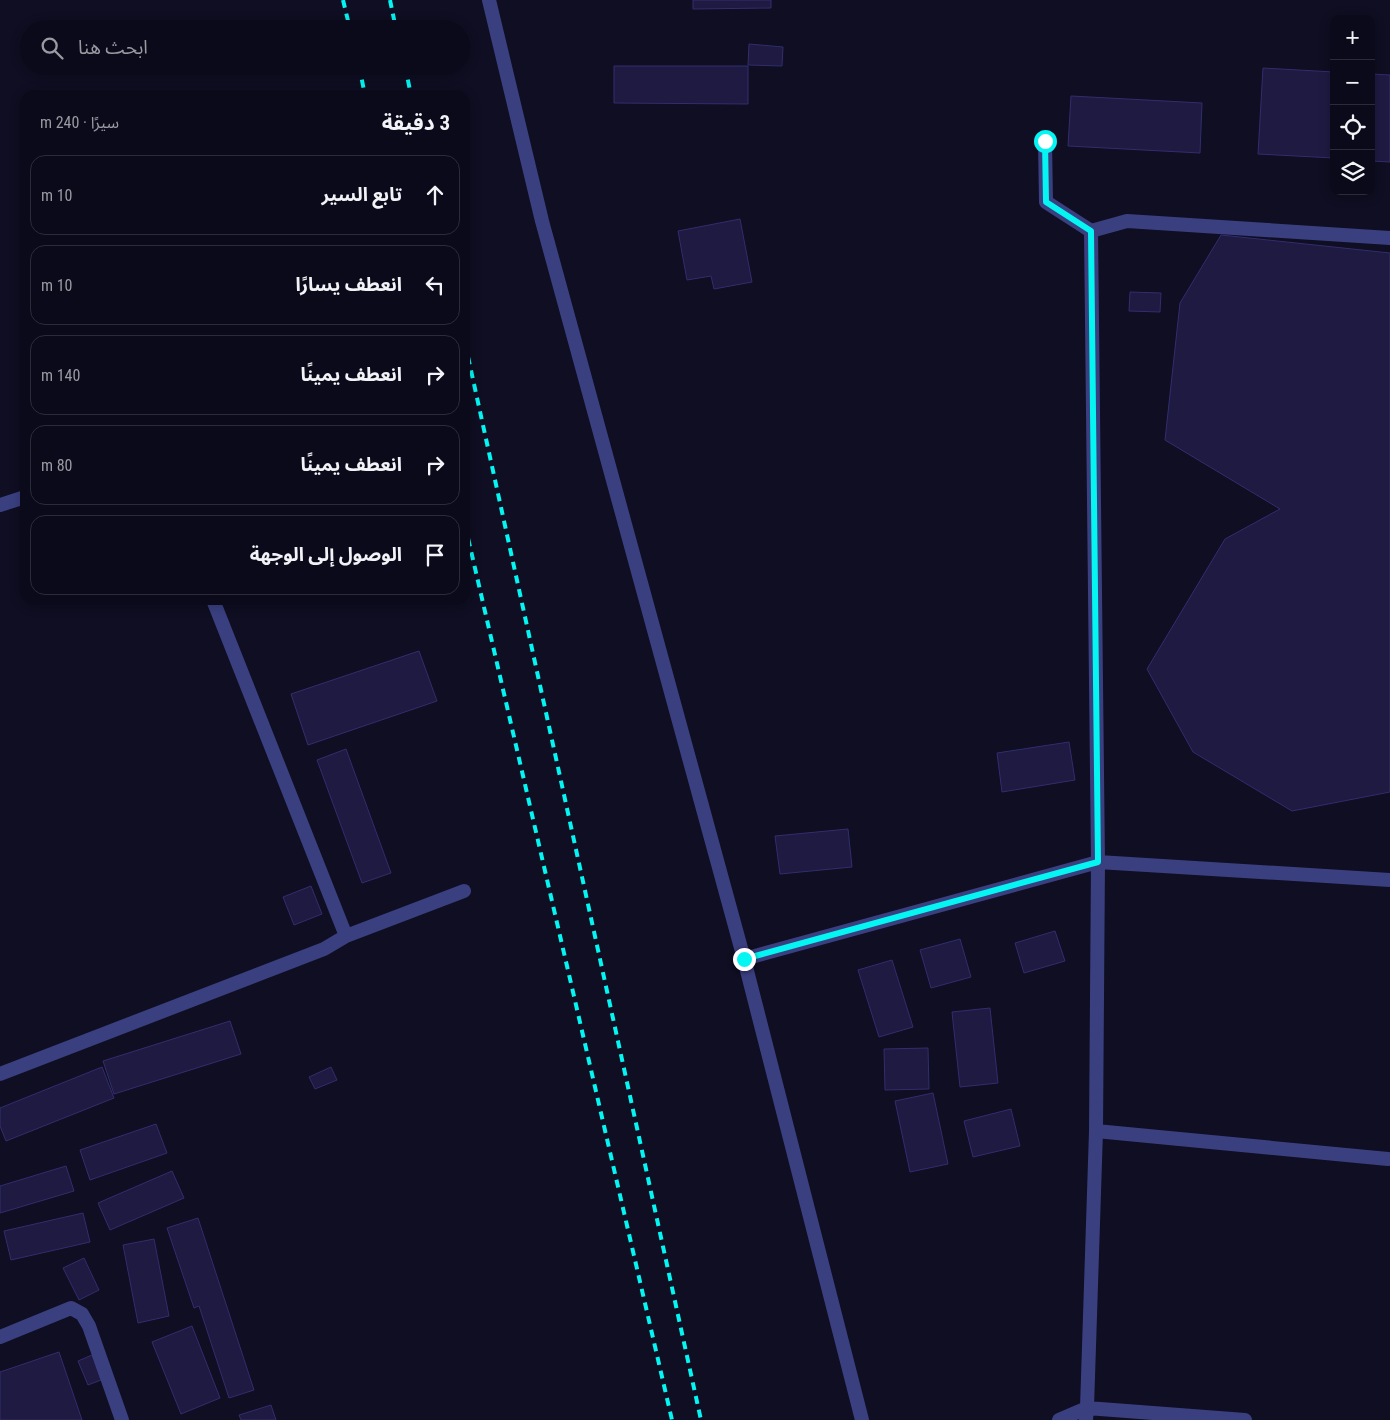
<!DOCTYPE html>
<html lang="ar">
<meta charset="utf-8">
<style>
:root{--surface:#0b0a1a;--page:#191827;--text:#f1f3f6;--muted:#9a9aa2;--line:#2b2b39}
body{margin:0;font-family:"Roboto Condensed","Noto Sans Arabic",sans-serif;background:var(--page);color:var(--text);direction:rtl}
.controls{position:absolute;right:15px;top:15px;display:grid;overflow:hidden;border-radius:10px;box-shadow:0 2px 12px #0003}
.controls button{width:45px;height:45px;display:grid;place-items:center;padding:0;border:0;border-bottom:1px solid var(--line);background:var(--surface);color:var(--text);font:25px sans-serif}
.stop{position:absolute;width:15px;height:15px;margin:-11px;border:4px solid #05f5f2;border-radius:50%;background:#fff}
.stop.end{background:#05f5f2;border-color:#fff;box-shadow:0 1px 5px #0008}
.list{margin:0;padding:0;list-style:none}
h2{display:flex;justify-content:space-between;align-items:center;height:65px;margin:0;padding:0 20px;font-size:21px}
h2 small{font-size:16px;font-weight:400;color:var(--muted)}
.list li{display:grid;grid-template-columns:32px 1fr auto;gap:15px;align-items:center;box-sizing:border-box;height:80px;margin:0 10px 10px;padding:0 10px;border:1px solid var(--line);border-radius:15px}
.list b{display:block;font-size:19px;white-space:nowrap}
.list em{font-size:16px;font-style:normal;color:var(--muted)}
.icon{flex:none;width:28px;height:28px;fill:none;stroke:currentColor;stroke-width:2;stroke-linecap:round;stroke-linejoin:round}
.map{position:relative;flex:none;width:1390px;height:1420px;overflow:hidden;direction:ltr}
.search{position:absolute;background:var(--surface);box-shadow:0 2px 12px #0003;left:20px;top:20px;width:450px;height:55px;display:flex;align-items:center;gap:12px;box-sizing:border-box;padding:0 18px;border-radius:28px;color:var(--muted);font-size:19px}
.panel{position:absolute;background:var(--surface);box-shadow:0 2px 12px #0003;left:20px;top:90px;width:450px;height:515px;border-radius:15px;direction:rtl}
.map>svg:first-child{display:block}
.building{fill:#1e1a42;stroke:#322d6e}
.lines{fill:none;stroke-linecap:round;stroke-linejoin:round}
.service{stroke:#3a3f80;stroke-width:14}
.minor{stroke:#3a3f80;stroke-width:14}
.rail{stroke:#05f5f2;stroke-width:4;stroke-dasharray:8 6;stroke-linecap:butt}
.route{stroke:#05f5f2;stroke-width:6}
</style>
<div class="map">
<svg width="1390" height="1420" viewBox="0 0 1390 1420">
<rect width="100%" height="100%" fill="#0f0e22"/>
<path class="building" d="M693 0H771V8L693 9Z
M749 44 783 47 782 66 748 65Z
M614 66H748V104L614 103Z
M1263 68 1334 72V158L1258 154Z
M1371 74 1390 75V162L1371 161Z
M1071 96 1202 103 1200 153 1068 146Z
M740 219 752 282 714 289 711 276 687 280 678 231Z
M1221 235 1390 253V792L1292 811 1193 752 1147 669 1225 539 1280 509 1165 440 1180 303Z
M1130 292 1161 293 1160 312 1129 311Z
M419 651 437 701 308 745 291 694Z
M1069 742 1075 780 1002 792 997 753Z
M346 749 391 873 362 883 317 760Z
M848 829 852 867 780 874 775 836Z
M311 886 322 914 294 925 283 897Z
M1055 931 1065 961 1024 973 1015 943Z
M960 939 971 977 931 988 920 950Z
M892 960 913 1027 879 1037 858 970Z
M990 1008 998 1083 960 1087 952 1012Z
M230 1021 241 1054 114 1094 103 1061Z
M928 1048 929 1089 885 1090 884 1049Z
M102 1067 114 1098 6 1141 0 1126V1108Z
M331 1067 337 1080 315 1089 309 1077Z
M933 1093 948 1164 910 1172 895 1101Z
M1011 1109 1020 1146 973 1157 964 1121Z
M156 1124 167 1153 90 1180 80 1150Z
M66 1166 74 1191 0 1213V1186Z
M172 1171 184 1198 110 1230 98 1203Z
M83 1213 90 1242 11 1260 4 1231Z
M198 1218 254 1390 229 1398 199 1306 194 1308 167 1228Z
M154 1239 169 1316 138 1323 123 1245Z
M84 1258 99 1290 79 1300 63 1268Z
M192 1326 220 1398 181 1414 152 1342Z
M59 1352 82 1420H0V1372Z
M92 1355 101 1380 88 1385 78 1361Z
M271 1405 276 1420H241L239 1415Z"/>
<g class="lines">
<path class="service" d="M1045 141 1046 202 1091 231
M744 959 1098 862 1390 880
M1096 1131 1388 1159
M1059 1420 1087 1408 1086 1420
M1245 1420 1087 1408 1096 1131 1098 862 1091 231 1127 221 1390 238"/>
<path class="minor" d="M489 0 542 221 744 959 862 1420
M0 505 25 497
M213 600 346 936
M0 1074 324 949 346 936 464 891
M0 1337 71 1308 82 1314 89 1326 122 1420"/>
<path class="rail" d="M343 0 350 29
M390 0 396 29
M359 66 365 95
M405 66 411 95
M465 343 701 1420
M465 525 672 1420"/>
</g>
<g class="lines">
<path class="route" d="M744 959 1098 862 1091 231 1046 202 1045 141"/>
</g>
</svg>
<div class="controls">
<button>+</button>
<button>−</button>
<button><svg class="icon" aria-label="locate" viewBox="0 0 24 24"><circle cx="12" cy="12" r="6"/><path d="M12 2v4M12 18v4M2 12h4M18 12h4"/></svg></button>
<button><svg class="icon" aria-label="layers" viewBox="0 0 24 24"><path d="M12 4l9 5-9 5-9-5zM3 14l9 5 9-5"/></svg></button>
</div>
<div class="stop" style="left:1045px;top:141px"></div>
<div class="stop end" style="left:744px;top:959px"></div>
<div class="search"><svg class="icon" aria-label="search" viewBox="0 0 24 24"><circle cx="10" cy="10" r="6"/><path d="M15 15l6 6"/></svg>ابحث هنا</div>
<section class="panel">
<h2>3 دقيقة<small>سيرًا · 240 m</small></h2>
<ul class="list">
<li><svg class="icon" aria-label="ahead" viewBox="0 0 24 24"><path d="M12 20V5M6 11l6-6 6 6"/></svg><div><b>تابع السير</b></div><em>10 m</em></li>
<li><svg class="icon" aria-label="left" viewBox="0 0 24 24"><path d="M17 20v-9H6M10 6l-5 5 5 5"/></svg><div><b>انعطف يسارًا</b></div><em>10 m</em></li>
<li><svg class="icon" aria-label="right" viewBox="0 0 24 24"><path d="M7 20v-9h11M14 6l5 5-5 5"/></svg><div><b>انعطف يمينًا</b></div><em>140 m</em></li>
<li><svg class="icon" aria-label="right" viewBox="0 0 24 24"><path d="M7 20v-9h11M14 6l5 5-5 5"/></svg><div><b>انعطف يمينًا</b></div><em>80 m</em></li>
<li><svg class="icon" aria-label="arrive" viewBox="0 0 24 24"><path d="M6 21V4h12l-3 4 3 4H6"/></svg><div><b>الوصول إلى الوجهة</b></div></li>
</ul>
</section>
</div>
